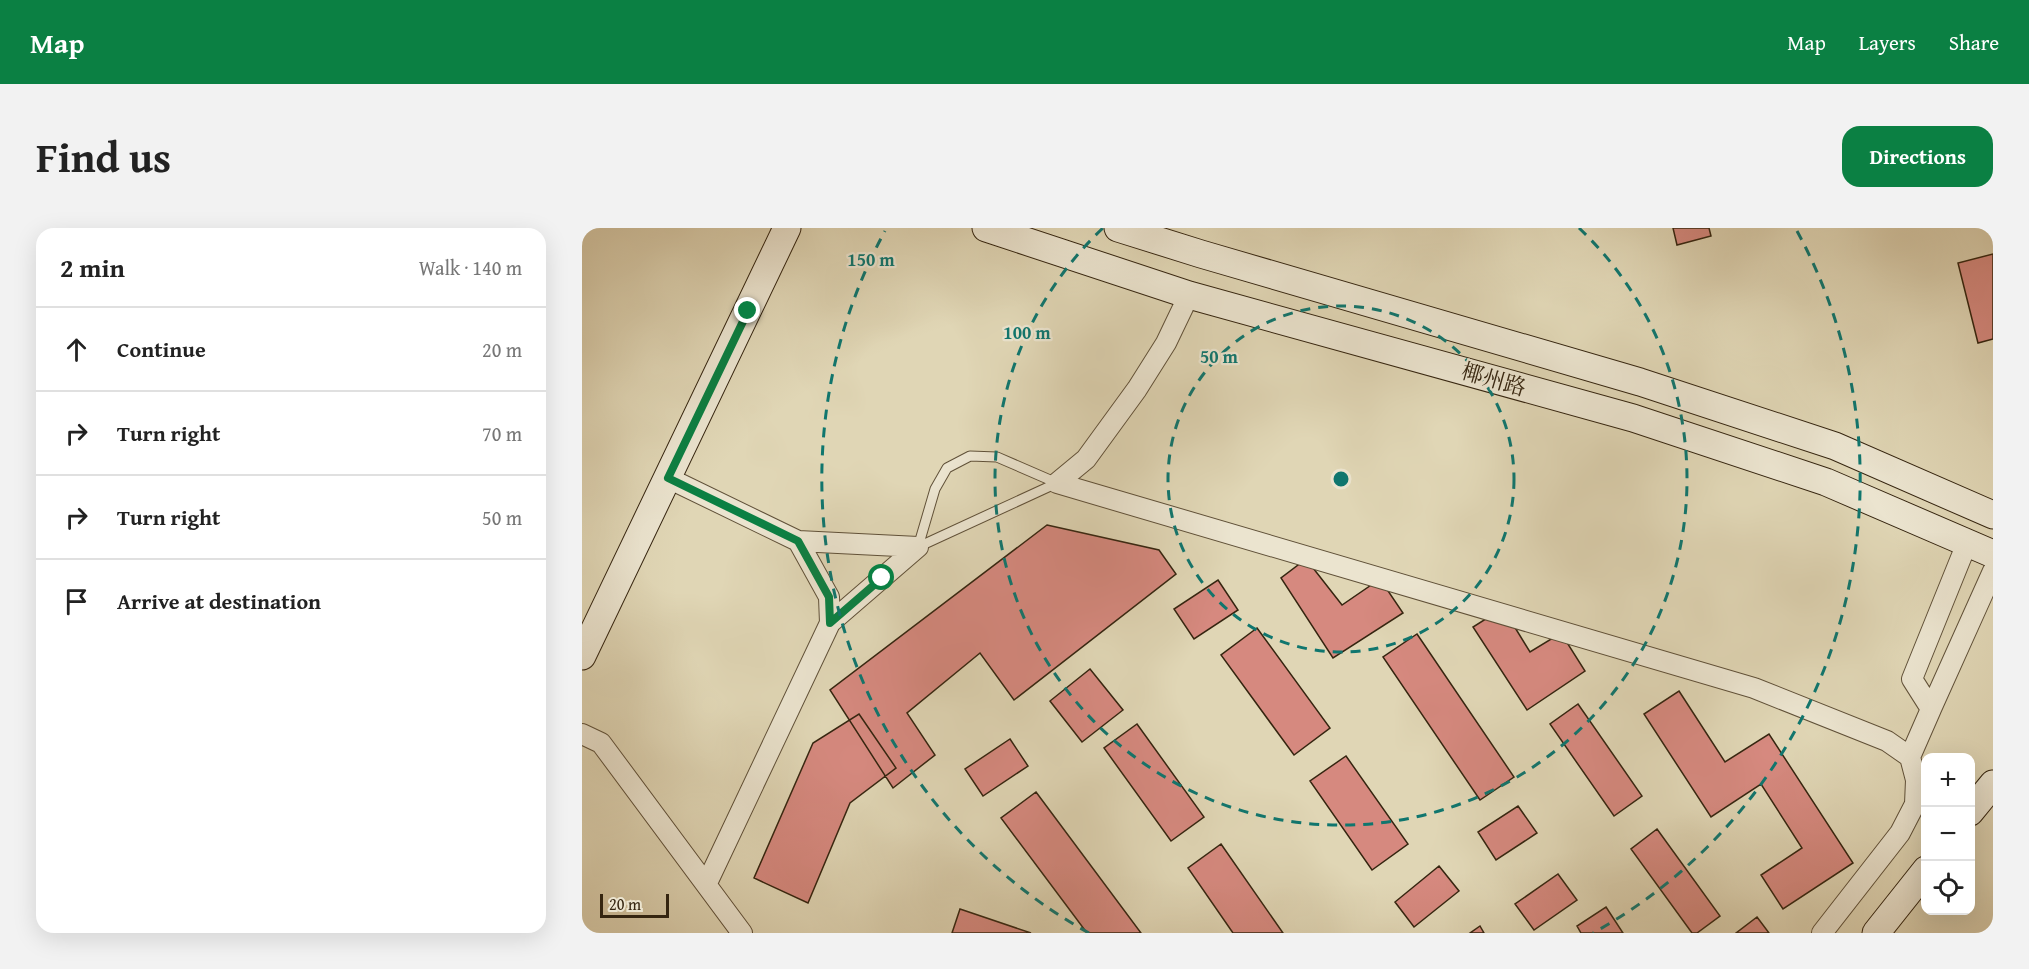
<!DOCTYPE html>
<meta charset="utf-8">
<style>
:root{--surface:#fff;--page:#f2f2f2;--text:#222;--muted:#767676;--line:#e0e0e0;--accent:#0b8043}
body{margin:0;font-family:"Gentium Book Plus","Noto Serif SC",serif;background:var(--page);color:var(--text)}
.controls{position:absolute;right:18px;bottom:18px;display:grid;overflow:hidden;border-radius:12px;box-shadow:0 6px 24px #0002}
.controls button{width:54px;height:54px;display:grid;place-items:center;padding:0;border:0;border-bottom:2px solid var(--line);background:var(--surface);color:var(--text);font:30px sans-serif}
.scale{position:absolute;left:18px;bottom:15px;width:69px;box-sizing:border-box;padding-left:6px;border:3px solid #352510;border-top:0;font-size:16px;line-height:21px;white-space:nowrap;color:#352510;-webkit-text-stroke:4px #ebe4cf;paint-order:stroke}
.stop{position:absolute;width:18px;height:18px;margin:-14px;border:4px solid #0b8043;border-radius:50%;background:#fff}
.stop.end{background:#0b8043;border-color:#fff;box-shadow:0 2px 6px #0008}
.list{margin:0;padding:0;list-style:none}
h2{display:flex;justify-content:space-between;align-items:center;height:78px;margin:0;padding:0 24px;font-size:26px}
h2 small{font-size:20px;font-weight:400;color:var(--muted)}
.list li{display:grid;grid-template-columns:39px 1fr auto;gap:18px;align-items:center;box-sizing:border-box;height:84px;padding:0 24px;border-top:2px solid var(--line)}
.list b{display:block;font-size:22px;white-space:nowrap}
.list em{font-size:20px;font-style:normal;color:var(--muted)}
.icon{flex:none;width:33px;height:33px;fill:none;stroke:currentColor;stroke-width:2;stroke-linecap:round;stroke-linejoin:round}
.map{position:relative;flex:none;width:1411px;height:705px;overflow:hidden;border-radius:18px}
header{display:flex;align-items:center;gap:36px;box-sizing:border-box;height:84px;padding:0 30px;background:var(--accent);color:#fff}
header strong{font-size:28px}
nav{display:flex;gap:33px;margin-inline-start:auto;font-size:21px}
.intro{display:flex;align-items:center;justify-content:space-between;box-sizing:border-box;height:144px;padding:0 36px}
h1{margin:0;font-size:42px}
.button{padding:15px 27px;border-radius:18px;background:var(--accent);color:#fff;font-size:21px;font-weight:700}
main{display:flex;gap:36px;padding:0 36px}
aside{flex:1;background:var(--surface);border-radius:18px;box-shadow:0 6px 24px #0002}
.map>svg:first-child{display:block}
.building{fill:#d6897f;stroke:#352510;stroke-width:1.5}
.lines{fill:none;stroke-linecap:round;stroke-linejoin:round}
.lane-casing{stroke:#605139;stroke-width:11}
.street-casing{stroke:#605139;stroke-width:22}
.secondary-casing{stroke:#352510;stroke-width:29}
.lane{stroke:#ebe4cf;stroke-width:9}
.street{stroke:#ebe4cf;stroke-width:20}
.secondary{stroke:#ebe4cf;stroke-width:27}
.route{stroke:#0b8043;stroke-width:8}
.ring{fill:none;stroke:#0f766e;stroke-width:3;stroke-dasharray:10 8}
.labels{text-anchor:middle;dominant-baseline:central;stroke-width:4.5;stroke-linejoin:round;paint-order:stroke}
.street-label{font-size:22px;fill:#352510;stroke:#ebe4cf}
.centre{fill:#0f766e;stroke:#ebe4cf;stroke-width:3}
.ring-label{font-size:18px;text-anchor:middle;font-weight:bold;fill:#0f766e;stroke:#ebe4cf;stroke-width:4.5;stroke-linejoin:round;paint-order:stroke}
</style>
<header>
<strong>Map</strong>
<nav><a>Map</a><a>Layers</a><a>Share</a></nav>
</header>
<div class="intro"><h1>Find us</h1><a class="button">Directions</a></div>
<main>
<aside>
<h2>2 min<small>Walk · 140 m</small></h2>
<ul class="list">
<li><svg class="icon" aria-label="ahead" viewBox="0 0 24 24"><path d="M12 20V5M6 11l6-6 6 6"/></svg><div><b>Continue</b></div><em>20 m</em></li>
<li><svg class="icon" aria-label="right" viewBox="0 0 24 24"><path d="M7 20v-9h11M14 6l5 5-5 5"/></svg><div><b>Turn right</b></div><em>70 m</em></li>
<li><svg class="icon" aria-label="right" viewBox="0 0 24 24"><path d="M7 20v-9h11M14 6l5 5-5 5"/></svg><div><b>Turn right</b></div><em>50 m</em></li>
<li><svg class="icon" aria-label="arrive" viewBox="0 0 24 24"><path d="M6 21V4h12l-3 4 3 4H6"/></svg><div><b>Arrive at destination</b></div></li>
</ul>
</aside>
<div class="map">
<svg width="1411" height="705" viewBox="0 0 1411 705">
<rect width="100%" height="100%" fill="#e0d6b5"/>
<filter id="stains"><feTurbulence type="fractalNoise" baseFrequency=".00333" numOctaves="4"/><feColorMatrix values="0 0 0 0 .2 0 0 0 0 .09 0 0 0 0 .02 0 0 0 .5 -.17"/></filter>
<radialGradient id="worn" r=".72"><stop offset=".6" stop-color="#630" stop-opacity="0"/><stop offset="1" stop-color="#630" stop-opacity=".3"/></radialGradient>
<path class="building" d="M1091 0H1127L1129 8 1095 17Z
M1411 26V111L1396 115 1376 35Z
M465 297 577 322 594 346 432 472 398 425 325 485 353 527 311 560 248 462Z
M724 331 760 377 798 351 821 385 751 430 699 350Z
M636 352 656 382 612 411 592 381Z
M921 380 948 424 979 405 1003 443 945 482 891 399Z
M675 400 748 500 712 527 639 427Z
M835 406 932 549 898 572 801 429Z
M508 441 541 482 500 514 468 473Z
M1097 463 1143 534 1187 506 1271 635 1201 681 1179 647 1220 620 1179 556 1129 589 1062 486Z
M996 476 1060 568 1032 588 968 496Z
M277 486 314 540 268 575 226 675 172 650 231 515Z
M555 496 622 589 589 613 522 520Z
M428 511 446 538 401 568 383 541Z
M764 528 826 616 790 642 728 553Z
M454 564 559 705H505L419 590Z
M936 578 955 605 914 632 896 604Z
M1075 601 1138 688 1115 705H1110L1049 621Z
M639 616 701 705H651L606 640Z
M857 638 877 663 832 699 813 674Z
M976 646 995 672 952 702 933 676Z
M1024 679 1041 705H999L995 698Z
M378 681 449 705H370Z
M1175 689 1187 705H1154Z
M898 698 902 705H888Z"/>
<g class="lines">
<defs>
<path id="lane" d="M388 228 415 229 475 255 336 319 353 261 365 240Z"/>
<path id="street" d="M607 67 584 115 555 161 504 231 475 255 1172 460 1305 513 1328 529 1334 552 1333 576 1318 605 1240 705
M86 250 216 313 247 369 248 395 125 655
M216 313 336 319 248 395
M1349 481 1411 343
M0 506 19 515 160 705
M1328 529 1349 481 1330 451 1385 315"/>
<path id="secondary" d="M404 0 607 67 1051 190 1244 254 1411 326
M536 0 619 26 1058 154 1253 218 1411 287
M0 428 205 0
M1388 584 1411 556
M1294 705 1344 642"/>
</defs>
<use href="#lane" class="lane-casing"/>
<use href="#street" class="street-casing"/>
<use href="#secondary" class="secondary-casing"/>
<use href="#lane" class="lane"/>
<use href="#street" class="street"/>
<use href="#secondary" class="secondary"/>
</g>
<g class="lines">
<path class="route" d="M166 83 86 250 216 313 247 369 248 395 300 350"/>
</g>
<g class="ring">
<circle cx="759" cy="251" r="173"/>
<path d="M997 0A346 346 0 1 1 521 0"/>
<path d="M507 705A519 519 0 0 1 303 3M1215 3A519 519 0 0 1 1011 705"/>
</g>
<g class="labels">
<g class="street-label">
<text transform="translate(912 151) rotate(16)">椰州路</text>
</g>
</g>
<circle cx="759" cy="251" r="9" class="centre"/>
<g class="ring-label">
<text x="289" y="38">150 m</text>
<text x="445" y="111">100 m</text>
<text x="637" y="135">50 m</text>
</g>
<rect width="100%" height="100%" filter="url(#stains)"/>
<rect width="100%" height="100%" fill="url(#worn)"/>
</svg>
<div class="controls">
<button>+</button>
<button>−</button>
<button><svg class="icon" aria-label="locate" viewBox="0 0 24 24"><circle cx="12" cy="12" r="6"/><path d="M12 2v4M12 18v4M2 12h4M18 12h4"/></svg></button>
</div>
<div class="scale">20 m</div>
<div class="stop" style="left:300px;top:350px"></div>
<div class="stop end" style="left:166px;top:83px"></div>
</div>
</main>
